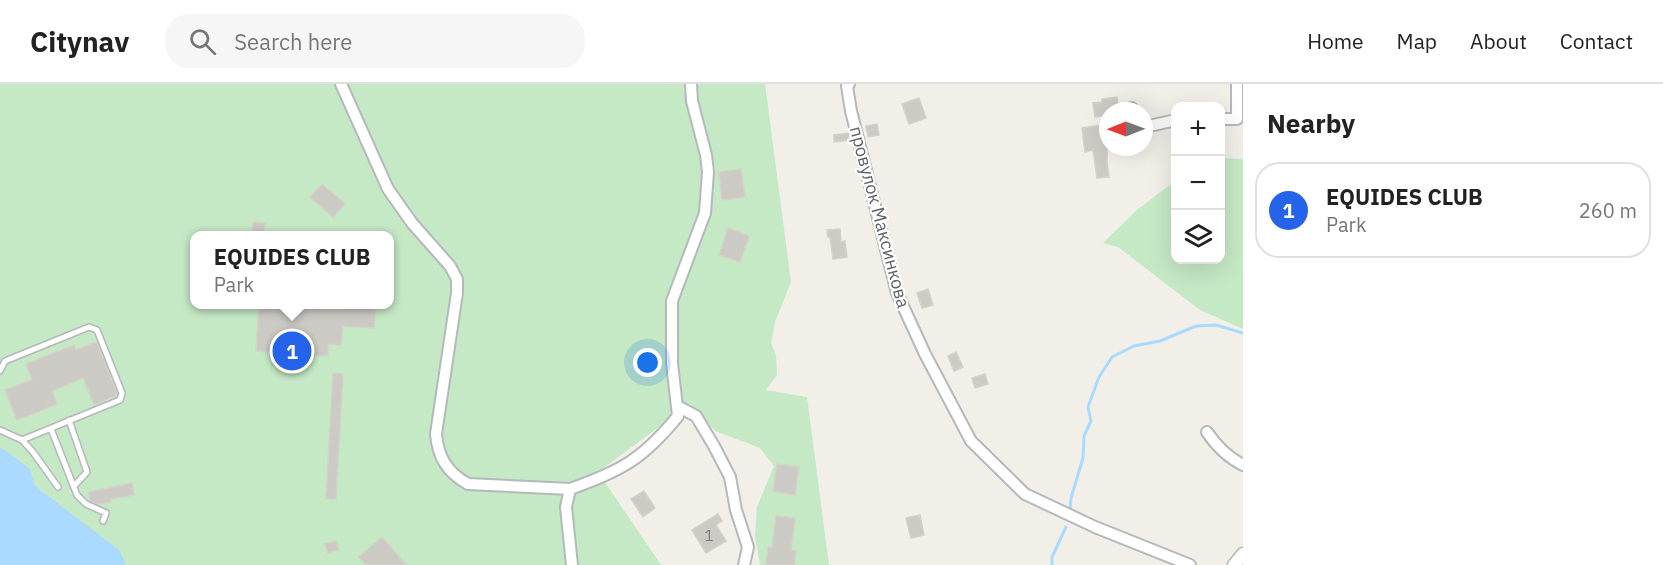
<!DOCTYPE html>
<meta charset="utf-8">
<style>
:root{--surface:#fff;--page:#f6f6f6;--text:#222;--muted:#767676;--line:#e0e0e0;--accent:#2563eb}
body{margin:0;font-family:"IBM Plex Sans",sans-serif;background:var(--page);color:var(--text)}
.controls{position:absolute;right:18px;top:18px;display:grid;overflow:hidden;border-radius:12px;box-shadow:0 6px 24px #0002}
.controls button{width:54px;height:54px;display:grid;place-items:center;padding:0;border:0;border-bottom:2px solid var(--line);background:var(--surface);color:var(--text);font:30px sans-serif}
.compass{position:absolute;left:1099px;top:18px;width:54px;height:54px;border-radius:50%;background:var(--surface);box-shadow:0 6px 24px #0002;rotate:269deg}
.you{position:absolute;left:648px;top:279px;width:21px;height:21px;margin:-15px;border:4px solid #fff;border-radius:50%;background:#1a73e8;box-shadow:0 0 0 9px #1a73e833}
.badge{display:grid;place-items:center;width:39px;height:39px;border-radius:50%;background:var(--accent);color:#fff;font-size:20px;font-weight:700}
.pin{position:absolute;translate:-50% -50%;border:3px solid #fff;box-shadow:0 2px 6px #0006}
.popup{position:absolute;left:190px;top:147px;width:204px;height:78px;box-sizing:border-box;display:grid;place-content:center;border-radius:12px;background:var(--surface);filter:drop-shadow(0 2px 4px #0005);font-size:20px;white-space:nowrap;color:var(--muted)}
.popup b{font-size:22px;color:var(--text)}
.popup::after{content:'';position:absolute;left:50%;top:100%;margin-left:-12px;border:12px solid transparent;border-top-color:var(--surface)}
.list{margin:0;padding:0;list-style:none}
h2{display:flex;justify-content:space-between;align-items:center;height:78px;margin:0;padding:0 24px;font-size:26px}
h2 small{font-size:20px;font-weight:400;color:var(--muted)}
.list li{display:grid;grid-template-columns:39px 1fr auto;gap:18px;align-items:center;box-sizing:border-box;height:96px;margin:0 12px 12px;padding:0 12px;border:2px solid var(--line);border-radius:24px}
.list b{display:block;font-size:22px;white-space:nowrap}
.list p{margin:0;font-size:20px;white-space:nowrap;color:var(--muted)}
.list em{font-size:20px;font-style:normal;color:var(--muted)}
.icon{flex:none;width:33px;height:33px;fill:none;stroke:currentColor;stroke-width:2;stroke-linecap:round;stroke-linejoin:round}
.map{position:relative;flex:none;width:1243px;height:481px;overflow:hidden}
header{display:flex;align-items:center;gap:36px;box-sizing:border-box;height:84px;padding:0 30px;background:var(--surface);border-bottom:2px solid var(--line)}
header strong{font-size:28px}
nav{display:flex;gap:33px;margin-inline-start:auto;font-size:21px}
.search{width:420px;height:54px;background:var(--page);display:flex;align-items:center;gap:15px;box-sizing:border-box;padding:0 21px;border-radius:24px;color:var(--muted);font-size:22px}
main{display:flex}
aside{flex:1;background:var(--surface)}
.map>svg:first-child{display:block}
.green{fill:#c5e8c5;fill-rule:evenodd}
.water{fill:#aadaff}
.lines{fill:none;stroke-linecap:round;stroke-linejoin:round}
.stream{stroke:#aadaff;stroke-width:3}
.building{fill:#cccac5;stroke:#d6d1c6;stroke-width:1.5}
.service-casing{stroke:#b5b8bc;stroke-width:8}
.minor-casing{stroke:#b5b8bc;stroke-width:14}
.tertiary-casing{stroke:#b5b8bc;stroke-width:15}
.service{stroke:#fff;stroke-width:5}
.minor{stroke:#fff;stroke-width:10}
.tertiary{stroke:#fff;stroke-width:12}
.labels{text-anchor:middle;dominant-baseline:central;stroke-width:4.5;stroke-linejoin:round;paint-order:stroke}
.number-label{font-size:15px;fill:#7a7d7f}
.street-label{font-size:18px;fill:#5f6368;stroke:#fff}
</style>
<header>
<strong>Citynav</strong>
<div class="search"><svg class="icon" aria-label="search" viewBox="0 0 24 24"><circle cx="10" cy="10" r="6"/><path d="M15 15l6 6"/></svg>Search here</div>
<nav><a>Home</a><a>Map</a><a>About</a><a>Contact</a></nav>
</header>
<main>
<div class="map">
<svg width="1243" height="481" viewBox="0 0 1243 481">
<rect width="100%" height="100%" fill="#f1efe8"/>
<path class="green" d="M0 0H765L791 198 775 238 771 259 776 271 777 291 766 306 807 313 829 481H760L755 452 757 423 774 382 760 364 715 347 690 320 598 388 661 481H0ZM194 152H389V220H194Z
M1221 74 1243 75V245L1200 226 1118 163 1103 159 1137 126 1175 97 1176 176H1220Z"/>
<path class="water" d="M0 364 5 366 30 385 35 402 119 466 126 481H0Z"/>
<g class="lines">
<path class="stream" d="M1070 427 1071 414 1083 374 1084 352 1091 337 1088 323 1099 293 1112 273 1134 262 1160 257 1196 242 1216 241 1243 249
M1052 481V473L1066 443"/>
</g>
<path class="building" d="M1117 13 1119 27H1108V31L1095 33 1093 19 1102 18V15Z
M919 14 926 34 909 40 902 20Z
M877 40 879 51 868 53 866 42Z
M1102 41 1103 47 1108 46 1107 78 1109 93 1097 94 1093 66 1085 68 1082 44Z
M849 49V56L834 58V51Z
M741 85 745 113 722 116 719 88Z
M322 100 345 120 333 133 310 113Z
M253 138 265 139 264 152H252Z
M728 144 749 152 740 178 719 171Z
M840 145 841 158 845 157 847 173 833 175 830 153H828L827 146Z
M928 205 933 221 922 224 917 209Z
M259 220H325V225L344 226V220H376L374 244 343 242 341 261 328 260V272L256 267Z
M97 258 117 309 116 312 94 321 83 294 52 307 57 320 17 336 5 306 32 296 26 280 74 261 76 266Z
M956 268 963 283 954 287 948 272Z
M333 289 343 290 336 415H326Z
M985 290 988 300 975 304 972 294Z
M777 380 799 383 795 411 773 407Z
M132 399 134 411 110 415 111 418 98 420 90 417 89 408Z
M644 407 655 424 643 433 631 415Z
M718 430 722 437 716 441 726 457 706 469 692 446Z
M920 431 924 451 911 454 906 434Z
M776 432 795 434 791 466 796 467 794 481H766L768 463 772 464Z
M382 453 406 481H366L359 473Z
M336 457 339 466 328 469 325 460Z"/>
<g class="lines">
<defs>
<path id="service" d="M0 287 5 277 89 243 97 246 122 309 120 316 22 356
M69 336 87 388 74 402
M51 345 77 411 86 420 106 429 103 437
M0 346 22 356 33 368 58 403"/>
<path id="minor" d="M341 0 388 105 412 139 450 182 457 195V209L436 350C438 374 448 389 468 400L570 405
M849 0 847 2 851 27 897 209 925 270 971 357 1025 410 1095 443 1190 481
M1132 24 1133 27
M1220 35H1237V0
M1144 40 1149 42 1176 36
M677 322 696 332 714 362 730 393 736 426 748 463 744 481
M1207 348C1217 363 1227 373 1243 381
M572 481 566 423 570 405C621 387 643 375 678 332L672 279V217L705 129 708 88 706 71 692 17 691 0"/>
<path id="tertiary" d="M1234 481 1243 470"/>
</defs>
<use href="#service" class="service-casing"/>
<use href="#minor" class="minor-casing"/>
<use href="#tertiary" class="tertiary-casing"/>
<use href="#service" class="service"/>
<use href="#minor" class="minor"/>
<use href="#tertiary" class="tertiary"/>
</g>
<g class="labels">
<g class="number-label">
<text x="709" y="451">1</text>
</g>
<g class="street-label">
<text transform="translate(880 133) rotate(75)">провулок Максинкова</text>
</g>
</g>
</svg>
<div class="controls">
<button>+</button>
<button>−</button>
<button><svg class="icon" aria-label="layers" viewBox="0 0 24 24"><path d="M12 4l9 5-9 5-9-5zM3 14l9 5 9-5"/></svg></button>
</div>
<svg class="compass" viewBox="-18 -18 36 36"><path d="M0-13l5 13h-10z" fill="#e53935"/><path d="M0 13l5-13h-10z" fill="#767676"/></svg>
<div class="you"></div>
<div class="pin badge" style="left:292px;top:267px">1</div>
<div class="popup"><b>EQUIDES CLUB</b>Park</div>
</div>
<aside>
<h2>Nearby<small></small></h2>
<ul class="list">
<li><span class="badge">1</span><div><b>EQUIDES CLUB</b><p>Park</p></div><em>260 m</em></li>
</ul>
</aside>
</main>
